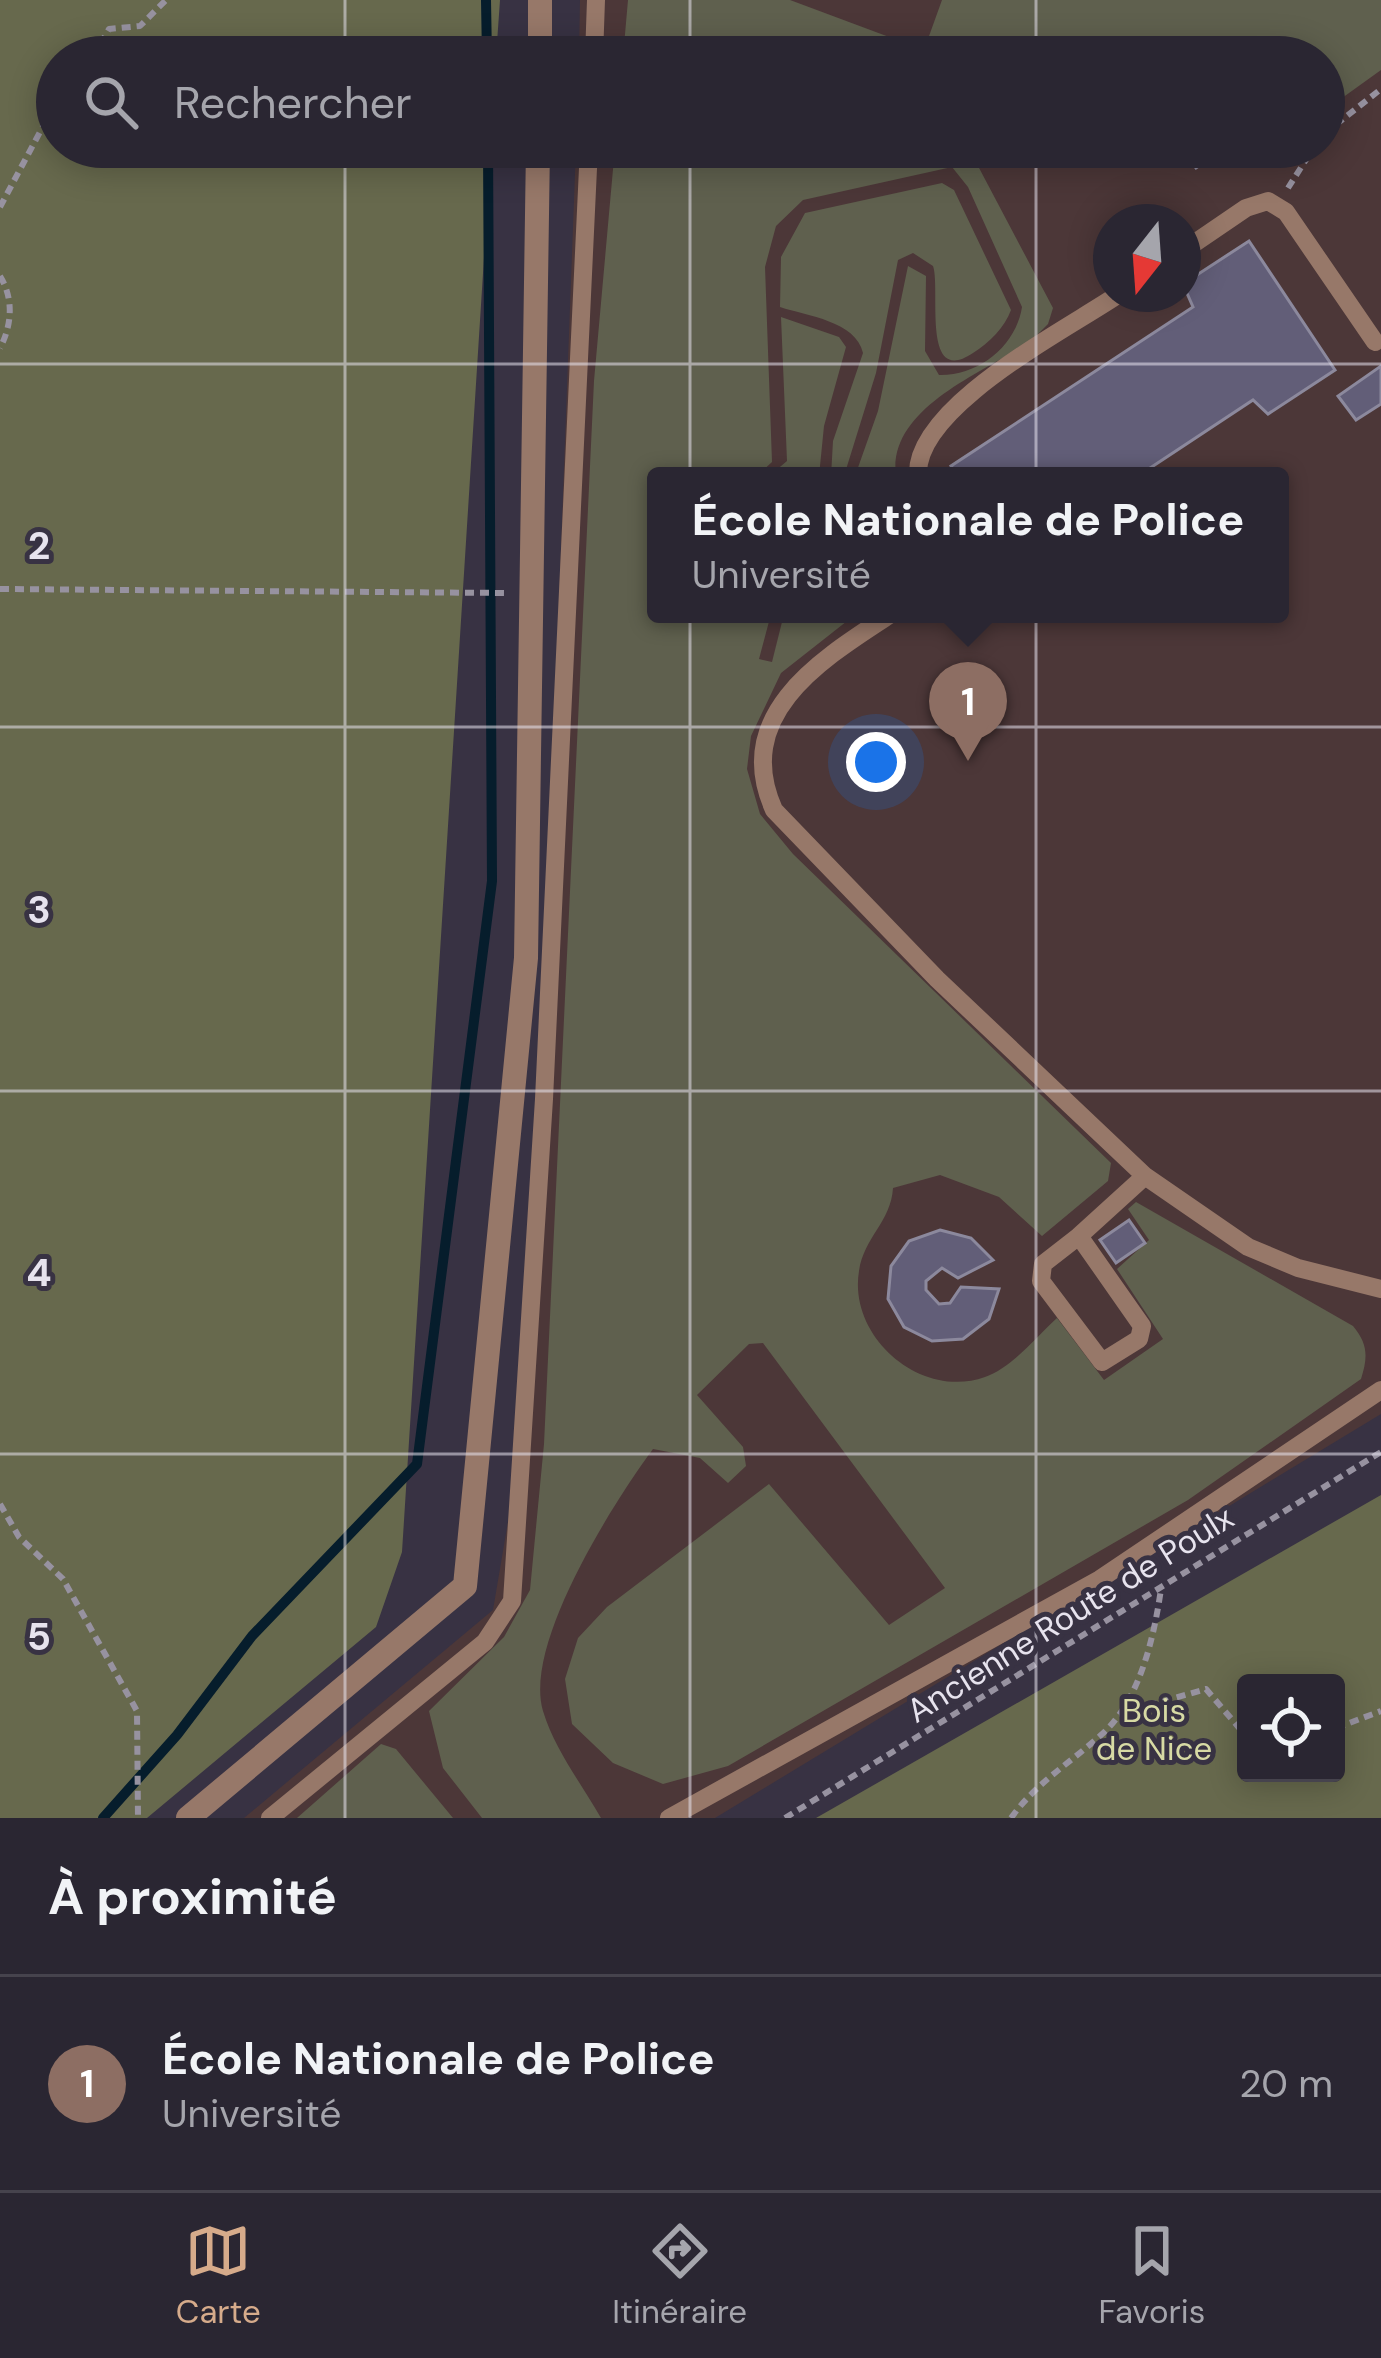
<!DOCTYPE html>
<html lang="fr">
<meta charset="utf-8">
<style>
:root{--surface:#2a2632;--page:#322e3a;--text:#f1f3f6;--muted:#a5a5ac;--line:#46434d;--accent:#d6ab8b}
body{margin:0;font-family:"DM Sans",sans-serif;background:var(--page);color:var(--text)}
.controls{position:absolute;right:36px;bottom:36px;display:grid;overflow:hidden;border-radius:12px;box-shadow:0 6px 30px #0003}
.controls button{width:108px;height:108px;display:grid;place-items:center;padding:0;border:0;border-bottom:3px solid var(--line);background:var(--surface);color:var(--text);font:60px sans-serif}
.compass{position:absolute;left:1093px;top:204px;width:108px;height:108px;border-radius:50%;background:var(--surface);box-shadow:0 6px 30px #0003;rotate:197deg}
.you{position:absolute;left:876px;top:762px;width:42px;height:42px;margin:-30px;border:9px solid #fff;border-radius:50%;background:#1a73e8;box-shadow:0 0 0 18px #1a73e833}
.badge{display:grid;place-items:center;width:78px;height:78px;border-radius:50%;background:var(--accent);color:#fff;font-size:39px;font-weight:700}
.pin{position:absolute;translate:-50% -99px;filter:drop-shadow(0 3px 6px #0008)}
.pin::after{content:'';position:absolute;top:63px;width:42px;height:36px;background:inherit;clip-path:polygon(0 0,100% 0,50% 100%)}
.popup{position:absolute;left:647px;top:467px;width:642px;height:156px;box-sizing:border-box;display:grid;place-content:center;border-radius:12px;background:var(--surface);filter:drop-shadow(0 3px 9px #0005);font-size:39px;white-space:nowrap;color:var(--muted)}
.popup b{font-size:45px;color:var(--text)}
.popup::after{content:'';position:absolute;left:50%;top:100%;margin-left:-24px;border:24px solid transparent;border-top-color:var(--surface)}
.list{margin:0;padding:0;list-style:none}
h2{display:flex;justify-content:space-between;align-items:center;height:156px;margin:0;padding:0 48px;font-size:51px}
h2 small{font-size:39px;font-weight:400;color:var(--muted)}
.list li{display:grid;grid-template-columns:78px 1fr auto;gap:36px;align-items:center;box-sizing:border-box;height:216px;padding:0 48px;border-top:3px solid var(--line)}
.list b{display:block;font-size:45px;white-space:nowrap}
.list p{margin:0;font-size:39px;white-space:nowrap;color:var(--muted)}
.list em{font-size:39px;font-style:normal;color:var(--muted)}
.icon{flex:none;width:66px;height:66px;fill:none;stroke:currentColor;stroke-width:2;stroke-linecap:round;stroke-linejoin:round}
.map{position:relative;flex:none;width:1381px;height:1818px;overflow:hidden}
.search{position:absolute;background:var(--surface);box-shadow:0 6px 30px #0003;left:36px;right:36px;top:36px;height:132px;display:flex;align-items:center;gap:30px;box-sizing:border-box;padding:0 42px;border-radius:66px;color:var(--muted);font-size:45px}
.sheet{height:372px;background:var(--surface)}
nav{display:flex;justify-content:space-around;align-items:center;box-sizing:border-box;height:168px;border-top:3px solid var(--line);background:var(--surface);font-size:33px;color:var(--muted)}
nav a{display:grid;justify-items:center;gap:6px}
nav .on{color:var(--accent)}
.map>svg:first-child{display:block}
.education{fill:#4c3738;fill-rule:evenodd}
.green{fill:#5f604e}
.forest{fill:#67694d;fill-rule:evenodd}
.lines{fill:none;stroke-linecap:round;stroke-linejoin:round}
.stream{stroke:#061d2c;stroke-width:10}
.building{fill:#625e78;stroke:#8c899d;stroke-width:3}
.path{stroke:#9792a0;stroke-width:6;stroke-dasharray:9 6;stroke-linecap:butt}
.lane{stroke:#977869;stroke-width:18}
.street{stroke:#977869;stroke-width:24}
.grid{fill:none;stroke:#e7e3ee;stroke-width:3;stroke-opacity:0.55}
.labels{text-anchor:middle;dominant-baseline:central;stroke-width:10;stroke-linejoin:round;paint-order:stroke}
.street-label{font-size:33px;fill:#e7e3ee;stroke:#383243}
.park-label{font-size:33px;fill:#d7daa4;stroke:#383243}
.grid-label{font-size:39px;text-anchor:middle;font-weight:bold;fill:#e7e3ee;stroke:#383243;stroke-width:10;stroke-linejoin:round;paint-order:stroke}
</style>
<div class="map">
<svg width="1381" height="1818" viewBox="0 0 1381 1818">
<rect width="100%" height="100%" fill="#383243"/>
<path class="education" d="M580 0H1381V1414L715 1818H244L493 1610 514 1486 544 1002 576 147H1324V57H579ZM1111 222H1183V294H1111ZM656 476H1280V614H656Z"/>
<path class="green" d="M628 0H790L924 50 942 0H1381V70L1324 111V57H1195L1179 37 1151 57 1023 53 1020 57H623Z
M615 147H968L1053 308 1048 324 1032 340C986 372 887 407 896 476H855L878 411 908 266 926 276 925 351 939 375C979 376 1016 346 1022 307L968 187 952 167 803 200 776 226 765 267 772 462 757 476H656V614H771L759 659 772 662 784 614H856L781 673 751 736 747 769 760 814 793 854 1111 1163 1108 1181 1042 1236 999 1197 940 1175 893 1188C891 1222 864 1237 859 1271 848 1337 921 1400 985 1377 1013 1367 1036 1337 1057 1318L1104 1380 1163 1339 1117 1269 1149 1240 1128 1209 1136 1202 1353 1326C1368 1344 1368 1357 1361 1379L1188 1500 728 1766 663 1784 613 1763 572 1724 565 1679 578 1638 607 1607 769 1484 889 1625 945 1588 763 1343 749 1344 697 1395 743 1447 746 1466 728 1483 700 1458 653 1449C614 1502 523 1644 543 1711 555 1750 581 1783 601 1818H482L443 1768 429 1711 504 1637 530 1590 544 1444 594 381Z
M942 183 954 190 1011 310C1005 327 989 343 973 353 921 388 941 289 933 266L913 253 898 260 876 373 844 476H831L833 441 863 353C856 321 807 316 780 307L781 257 805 213Z
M781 317 839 337 846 347 824 426 819 476 774 472 787 461Z
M381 1744 396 1749 453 1818H297Z"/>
<path class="forest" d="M0 0H500L496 57H57V147H491L402 1552 376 1627 147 1818H0Z
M1381 1495V1818H816ZM1246 1683H1336V1773H1246Z"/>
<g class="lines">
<path class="stream" d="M486 0 487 57
M103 1818 177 1735 252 1636 417 1464 492 881 488 147"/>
</g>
<path class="building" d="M1180 147H1226L1196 168Z
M1249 241 1335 370 1268 414 1253 400 1138 476H958L951 466 1193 307 1183 284Z
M1381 366V404L1356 420 1338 396Z
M1129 1220 1145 1243 1116 1263 1100 1240Z
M940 1230 971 1238 993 1260 958 1278 942 1268 926 1281V1290L939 1304 950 1303 961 1287 999 1289 989 1319 963 1339 932 1341 904 1327 888 1299 891 1266 909 1241Z"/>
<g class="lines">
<path class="path" d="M93 57 109 29 140 26 166 0
M1324 134 1381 89
M1288 188 1314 147
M0 207 57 100
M0 276C14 299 12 325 0 348
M0 589 506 593
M0 1504 19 1537 63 1579 137 1711 138 1818
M1119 1714 1206 1689 1246 1736
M1336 1728 1381 1711
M785 1818 1381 1452
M1011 1818C1037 1782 1069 1764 1101 1735 1140 1701 1154 1637 1161 1589"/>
<path class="lane" d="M594 57 596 0
M1183 251 1246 208 1268 201 1286 212 1375 342
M918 476C914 407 1066 330 1119 294
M891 614C822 659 731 714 774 810L937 979 1145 1176 1248 1247 1298 1268 1381 1289
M1079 1236 1043 1264 1041 1281 1102 1362 1139 1339 1142 1326 1079 1236 1145 1176
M270 1818 485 1642 512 1601 544 1099 589 147
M669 1818 1100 1579 1381 1390"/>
<path class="street" d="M540 57V0
M188 1818 465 1586 526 958 538 147"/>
</g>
<path class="grid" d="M345 0V57M690 0V57M1036 0V57M345 147V1818M690 147V1818M1036 147V1818M0 364H1381M0 727H1381M0 1091H1381M0 1454H1381"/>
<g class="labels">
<g class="street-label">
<text transform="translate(1070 1614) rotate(-32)">Ancienne Route de Poulx</text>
</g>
<g class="park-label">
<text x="1154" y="1710">Bois<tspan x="1154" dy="38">de Nice</tspan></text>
</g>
</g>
<g class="grid-label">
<text x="39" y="559">2</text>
<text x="39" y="923">3</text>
<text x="39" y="1286">4</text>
<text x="39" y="1650">5</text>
</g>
</svg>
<div class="controls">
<button><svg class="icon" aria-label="locate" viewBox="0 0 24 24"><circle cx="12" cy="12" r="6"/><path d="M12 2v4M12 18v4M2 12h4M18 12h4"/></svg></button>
</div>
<svg class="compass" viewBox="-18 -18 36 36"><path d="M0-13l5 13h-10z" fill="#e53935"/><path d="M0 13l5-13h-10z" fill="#a5a5ac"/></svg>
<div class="you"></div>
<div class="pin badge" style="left:968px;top:761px;background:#8d6e63">1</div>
<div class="popup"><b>École Nationale de Police</b>Université</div>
<div class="search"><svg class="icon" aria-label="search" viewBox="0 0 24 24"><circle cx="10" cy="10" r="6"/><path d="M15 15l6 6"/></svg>Rechercher</div>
</div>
<section class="sheet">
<h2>À proximité<small></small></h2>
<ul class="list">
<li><span class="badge" style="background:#8d6e63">1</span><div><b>École Nationale de Police</b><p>Université</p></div><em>20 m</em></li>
</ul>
</section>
<nav>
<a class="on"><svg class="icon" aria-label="map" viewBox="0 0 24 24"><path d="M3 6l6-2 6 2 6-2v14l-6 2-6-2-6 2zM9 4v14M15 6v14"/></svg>Carte</a>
<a><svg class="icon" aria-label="directions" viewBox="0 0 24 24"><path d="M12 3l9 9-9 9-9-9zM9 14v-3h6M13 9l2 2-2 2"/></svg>Itinéraire</a>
<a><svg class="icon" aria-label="saved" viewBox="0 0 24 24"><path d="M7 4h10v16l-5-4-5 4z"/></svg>Favoris</a>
</nav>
